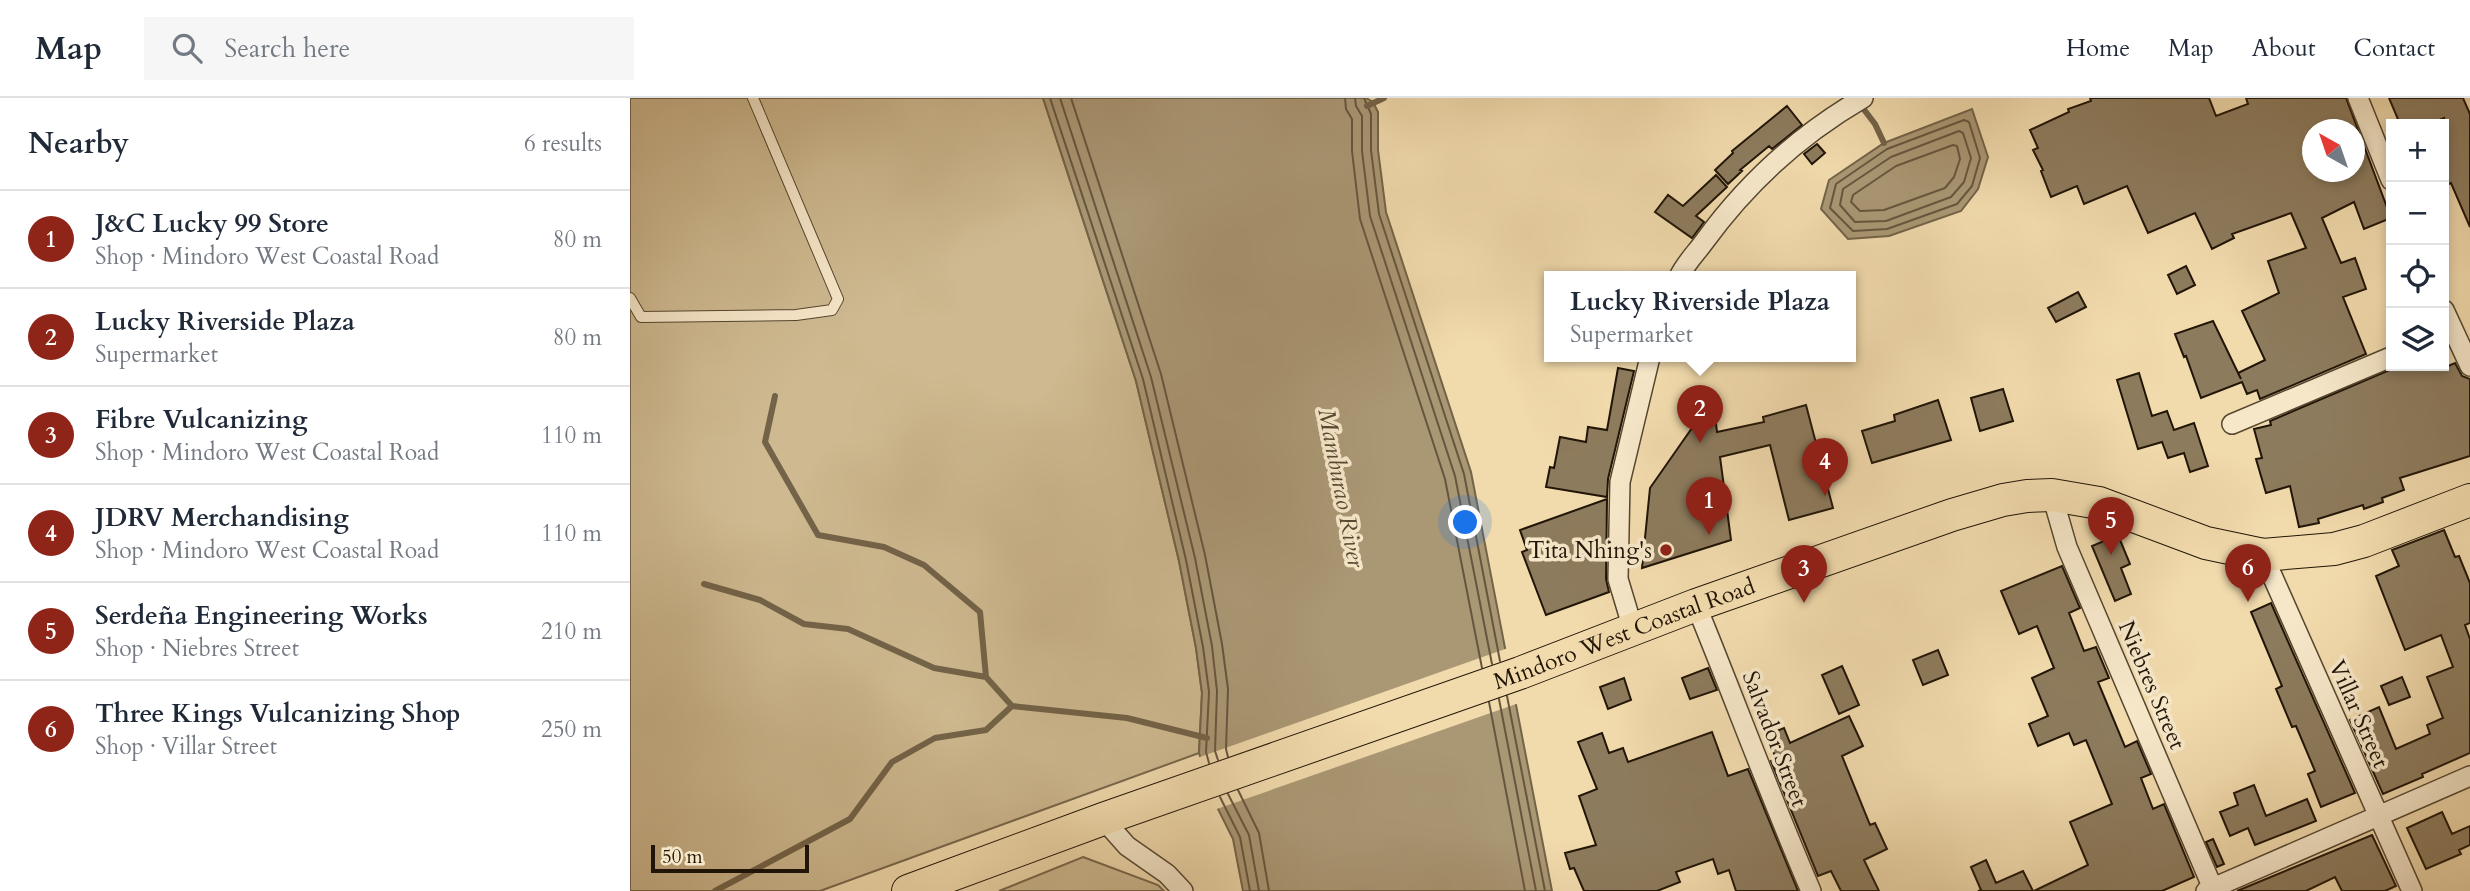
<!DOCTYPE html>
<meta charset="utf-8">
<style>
:root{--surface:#fff;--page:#f6f6f7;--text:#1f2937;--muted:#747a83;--line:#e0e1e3;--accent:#8f2418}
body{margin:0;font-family:Cardo,serif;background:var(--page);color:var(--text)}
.controls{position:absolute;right:21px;top:21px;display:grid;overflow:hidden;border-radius:0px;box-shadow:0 4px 10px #0003}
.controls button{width:63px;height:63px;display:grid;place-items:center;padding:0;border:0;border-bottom:2px solid var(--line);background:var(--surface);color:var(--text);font:35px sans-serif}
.compass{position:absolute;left:1672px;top:21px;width:63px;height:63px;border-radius:50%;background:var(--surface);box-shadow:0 4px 10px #0003;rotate:320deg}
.scale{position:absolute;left:21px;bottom:18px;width:158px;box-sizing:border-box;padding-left:7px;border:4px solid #211507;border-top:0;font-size:19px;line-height:24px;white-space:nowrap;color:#211507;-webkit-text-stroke:5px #f6e7c9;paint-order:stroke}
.you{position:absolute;left:836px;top:425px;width:24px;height:24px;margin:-18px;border:5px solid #fff;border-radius:50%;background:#1a73e8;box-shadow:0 0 0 10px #1a73e833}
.badge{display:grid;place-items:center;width:46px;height:46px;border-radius:50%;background:var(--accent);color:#fff;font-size:23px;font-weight:700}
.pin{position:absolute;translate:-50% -58px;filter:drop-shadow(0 2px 4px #0008)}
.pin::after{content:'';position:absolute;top:37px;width:24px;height:21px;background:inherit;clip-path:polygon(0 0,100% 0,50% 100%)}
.popup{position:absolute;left:914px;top:173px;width:312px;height:91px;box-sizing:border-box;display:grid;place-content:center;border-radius:0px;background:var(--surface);filter:drop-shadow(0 2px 5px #0005);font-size:23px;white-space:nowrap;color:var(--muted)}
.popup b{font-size:26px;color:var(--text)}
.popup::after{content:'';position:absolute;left:50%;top:100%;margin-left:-14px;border:14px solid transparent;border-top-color:var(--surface)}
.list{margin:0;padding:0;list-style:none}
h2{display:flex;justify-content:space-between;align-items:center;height:91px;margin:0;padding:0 28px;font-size:30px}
h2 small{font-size:23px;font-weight:400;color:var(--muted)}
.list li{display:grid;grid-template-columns:46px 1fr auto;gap:21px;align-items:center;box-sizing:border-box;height:98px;padding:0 28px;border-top:2px solid var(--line)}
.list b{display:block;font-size:26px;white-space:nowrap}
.list p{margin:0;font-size:23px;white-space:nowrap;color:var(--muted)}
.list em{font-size:23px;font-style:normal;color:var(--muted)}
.icon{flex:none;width:38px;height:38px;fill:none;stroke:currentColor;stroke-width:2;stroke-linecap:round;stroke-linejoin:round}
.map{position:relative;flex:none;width:1840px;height:793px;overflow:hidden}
header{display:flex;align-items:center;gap:42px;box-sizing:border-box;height:98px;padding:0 35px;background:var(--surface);border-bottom:2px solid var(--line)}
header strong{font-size:33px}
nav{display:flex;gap:38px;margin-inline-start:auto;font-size:24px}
.search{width:490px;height:63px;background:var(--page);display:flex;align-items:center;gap:18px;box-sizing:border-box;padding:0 24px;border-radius:0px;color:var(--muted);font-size:26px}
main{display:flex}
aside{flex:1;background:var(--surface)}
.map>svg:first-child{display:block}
.green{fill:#ceb990;stroke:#78674c;stroke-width:2}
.water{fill:#aa9774;stroke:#736348;stroke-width:2}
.pier{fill:#f1daac}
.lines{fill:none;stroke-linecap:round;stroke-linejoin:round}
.shore{stroke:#66563e;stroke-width:2}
.stream{stroke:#736348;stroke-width:6}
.building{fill:#8d7b5d;stroke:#211507;stroke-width:2;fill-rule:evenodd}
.service-casing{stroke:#554630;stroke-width:12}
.minor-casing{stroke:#554630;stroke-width:22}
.primary-casing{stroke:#211507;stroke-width:34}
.service{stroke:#f6e7c9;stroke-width:10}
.minor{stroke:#f6e7c9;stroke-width:19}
.primary{stroke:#f1daac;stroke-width:32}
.poi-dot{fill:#8f2418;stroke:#f6e7c9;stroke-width:2.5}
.labels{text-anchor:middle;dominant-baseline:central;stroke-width:7;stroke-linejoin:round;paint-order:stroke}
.poi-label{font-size:23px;fill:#211507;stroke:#f6e7c9;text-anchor:end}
.street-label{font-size:23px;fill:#211507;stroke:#f6e7c9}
.water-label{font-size:24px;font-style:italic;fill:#584933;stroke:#f6e7c9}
</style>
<header>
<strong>Map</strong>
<div class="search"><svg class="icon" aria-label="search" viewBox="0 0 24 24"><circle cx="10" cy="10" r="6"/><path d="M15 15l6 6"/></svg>Search here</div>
<nav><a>Home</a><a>Map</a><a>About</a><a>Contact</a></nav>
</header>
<main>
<aside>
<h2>Nearby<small>6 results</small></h2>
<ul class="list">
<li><span class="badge">1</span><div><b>J&amp;C Lucky 99 Store</b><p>Shop · Mindoro West Coastal Road</p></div><em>80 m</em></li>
<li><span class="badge">2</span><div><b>Lucky Riverside Plaza</b><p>Supermarket</p></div><em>80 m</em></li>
<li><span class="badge">3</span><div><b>Fibre Vulcanizing</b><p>Shop · Mindoro West Coastal Road</p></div><em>110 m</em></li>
<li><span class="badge">4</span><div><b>JDRV Merchandising</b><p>Shop · Mindoro West Coastal Road</p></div><em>110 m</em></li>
<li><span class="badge">5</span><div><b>Serdeña Engineering Works</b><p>Shop · Niebres Street</p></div><em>210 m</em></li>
<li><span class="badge">6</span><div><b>Three Kings Vulcanizing Shop</b><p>Shop · Villar Street</p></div><em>250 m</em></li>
</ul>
</aside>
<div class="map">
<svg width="1840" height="793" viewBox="0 0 1840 793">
<rect width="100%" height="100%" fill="#f1daac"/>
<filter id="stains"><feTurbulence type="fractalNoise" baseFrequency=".00286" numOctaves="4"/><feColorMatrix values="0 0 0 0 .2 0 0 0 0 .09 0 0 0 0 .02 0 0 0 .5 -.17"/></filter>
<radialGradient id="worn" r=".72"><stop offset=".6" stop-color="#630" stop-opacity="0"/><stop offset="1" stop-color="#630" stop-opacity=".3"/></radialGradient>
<path class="green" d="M0 0H413L506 283 549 463 566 550 572 595 569 655 190 793H0Z
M453 759 528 787 534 793H369Z"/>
<path class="water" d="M413 0H736L743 4 748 14V52L756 114 841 374 922 793H613L603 741 582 699 569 655 572 595 566 550 549 463 506 283Z
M1342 11 1358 59 1348 91 1331 113 1259 138 1218 141 1191 111 1199 82 1254 45Z"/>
<path class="pier" d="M878 550 889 605 584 712 567 660Z"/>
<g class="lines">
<path class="shore" d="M420 0 513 281 556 462 573 549 579 594 576 654 579 665
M430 0 521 279 565 460 582 548 587 593 585 653 588 662
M441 0 531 276 575 457 592 546 598 591 596 651 598 659
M715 0 716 11 722 21V53L730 121 815 381 852 570
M725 0 726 8 732 18V53L740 118 825 378 862 566
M734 0 741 16V52L749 116 834 376 870 563
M1334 22 1339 24 1350 60 1342 88 1327 106 1257 131 1223 133 1200 110 1206 86 1257 51Z
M1329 33 1333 35 1341 60 1334 84 1321 99 1256 123 1225 124 1210 107 1213 91 1261 59Z
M1323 47 1327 48 1330 61 1324 79 1315 90 1254 112 1230 113 1221 104 1223 97 1266 68Z
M877 598 915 793
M869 601 906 793
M859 604 895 793
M608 692 629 735 639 793
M598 696 619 737 629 793
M590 699 610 739 620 793"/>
<path class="stream" d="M1229 5 1245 26 1254 45
M737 8 754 0
M145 298 135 344 188 437 254 449 294 467 350 514 356 579
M74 486 130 502 174 526 218 531 304 570 356 579 382 608 497 620 577 640
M85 793 220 721 262 664 305 640 356 632 382 608"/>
</g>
<path class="building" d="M1460 0H1579L1586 18 1618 6 1616 0H1716L1761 120 1734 131 1724 104 1692 120 1711 165 1725 160 1736 191 1713 199 1736 256 1630 301 1627 292 1617 296 1612 284 1571 300 1556 258 1554 259 1545 236 1583 223 1611 281 1608 275 1635 262 1612 213 1649 195 1638 163 1676 150 1661 115 1602 136 1604 140 1582 151 1565 115 1518 135 1497 88 1454 106 1447 88 1421 99 1411 73 1413 72 1403 52 1408 50 1400 32 1439 14 1438 11 1461 3ZM1683 32H1725V74H1683Z
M1759 0H1833L1840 16V129L1821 85 1814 88V20L1800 26H1770Z
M1157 8 1172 27 1142 51 1139 48 1110 72 1112 73 1098 86 1085 72 1103 55 1102 53Z
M1187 46 1195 55 1182 66 1174 56Z
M1086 77 1097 89 1066 118 1074 124 1062 140 1025 114 1038 97 1053 108Z
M1556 168 1565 187 1547 196 1538 177Z
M1448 194 1456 209 1426 224 1418 210Z
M1825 265 1832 278 1840 281V358L1770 380 1774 392 1752 400 1753 404 1734 411 1733 407 1688 421 1689 425 1669 429 1660 388 1636 395 1626 361 1632 360 1624 331 1641 327 1640 323 1769 268 1816 269Z
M988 270 1004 273 978 381 977 399 916 389 920 369 924 370 930 339 956 344 958 329 977 332Z
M1509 275 1522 318 1537 313 1544 332 1564 325 1578 368 1560 374 1554 355 1538 360 1532 344 1508 351 1487 282Z
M1373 291 1383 323 1350 333 1341 300Z
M1083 300 1087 334 1134 324 1133 319 1176 307 1203 410 1159 422 1140 347 1090 359 1101 442 1012 470 1020 390Z
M1308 302 1321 342 1242 365 1232 333 1265 323 1264 317Z
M977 401 976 481 979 494 916 517 892 454 897 452 890 432Z
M1814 432 1825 459 1829 458 1840 485V525L1835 527 1840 541V655L1792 676 1793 679 1753 696 1720 622 1749 609 1766 651 1800 636 1797 627 1813 620 1797 579 1823 569 1811 537 1775 552 1746 478 1769 468 1762 452Z
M1488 437 1500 466 1491 470 1501 496 1485 503 1462 448Z
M1432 468 1450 510 1439 515 1454 553 1466 549 1479 580 1468 584 1495 649 1507 643 1521 676 1511 680 1523 711 1534 706 1564 779 1532 793H1404L1458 767 1440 724 1482 706 1456 642 1444 647 1439 635 1408 648 1399 626 1418 618 1402 580 1424 570 1407 528 1389 536 1371 493Z
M1641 505 1725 695 1691 709 1678 676 1685 673 1666 628 1662 629 1646 591 1652 588 1621 514Z
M1308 552 1318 577 1293 587 1283 562Z
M1212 568 1229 607 1209 616 1192 577Z
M1078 570 1087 592 1060 601 1052 580Z
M1772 579 1780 599 1759 607 1751 588Z
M994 580 1001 602 978 611 970 589Z
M1219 618 1233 648 1212 658 1240 727 1245 725 1257 751 1234 762 1249 793H1211L1201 773 1188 778 1141 663 1146 661 1137 637 1154 630 1160 645Z
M1082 634 1098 678 1118 671 1168 793H1106L1099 772 1088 776 1083 761 1046 774 1050 784 1027 793H954L944 770 940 771 935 755 966 747 949 698 967 691 948 644 972 635 979 655 993 650 998 664Z
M1624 687 1636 718 1677 701 1686 723 1625 747 1618 730 1600 738 1590 714 1608 707 1604 695Z
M1812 714 1822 736 1840 728V747L1829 752 1831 756 1796 771 1777 730Z
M1742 737 1766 788 1755 793H1712L1705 779 1676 793H1607Z
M1583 741 1594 766 1587 769 1576 744Z
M1356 762 1366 785 1393 773 1403 793H1348L1351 792 1341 769Z"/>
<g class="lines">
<defs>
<path id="service" d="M0 200 11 219 166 217 202 212 208 201 123 0"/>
<path id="minor" d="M1728 0 1761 82
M1049 179C1055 166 1066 155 1074 144 1116 86 1171 36 1233 0
M1814 212 1840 268
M1602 326 1761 259
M1422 397 1437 449 1584 793
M1633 457 1782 793
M1066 507C1105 602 1140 698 1181 793
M1003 531 988 481 990 384 1020 259
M473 721 497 748 537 776 553 793
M1576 793 1840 678"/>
<g id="primary">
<path id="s1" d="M278 793 473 721 890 575 1066 507 1322 417 1373 402 1397 398 1422 397 1469 405 1576 445 1633 457 1704 451 1734 443 1840 402"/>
</g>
</defs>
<use href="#service" class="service-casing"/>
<use href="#minor" class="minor-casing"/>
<use href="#primary" class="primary-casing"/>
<use href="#service" class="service"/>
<use href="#minor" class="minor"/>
<use href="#primary" class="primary"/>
</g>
<circle class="poi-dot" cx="1036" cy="452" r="7"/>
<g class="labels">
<g class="poi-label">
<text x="1022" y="452">Tita Nhing's</text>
</g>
<g class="street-label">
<text stroke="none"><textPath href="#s1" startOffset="761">Mindoro West Coastal Road</textPath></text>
<text transform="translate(1522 587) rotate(67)">Niebres Street</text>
<text transform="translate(1729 616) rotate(66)">Villar Street</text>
<text transform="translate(1145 641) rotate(69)">Salvador Street</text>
</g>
<g class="water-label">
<text transform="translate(711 390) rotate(79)">Mamburao River</text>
</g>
</g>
<rect width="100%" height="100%" filter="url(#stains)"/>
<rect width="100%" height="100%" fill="url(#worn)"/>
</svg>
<div class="controls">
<button>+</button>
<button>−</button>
<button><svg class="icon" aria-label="locate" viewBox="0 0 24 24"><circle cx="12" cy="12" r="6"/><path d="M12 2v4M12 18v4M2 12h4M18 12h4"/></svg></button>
<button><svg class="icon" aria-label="layers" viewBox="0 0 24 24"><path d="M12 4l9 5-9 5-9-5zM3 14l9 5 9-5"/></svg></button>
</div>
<svg class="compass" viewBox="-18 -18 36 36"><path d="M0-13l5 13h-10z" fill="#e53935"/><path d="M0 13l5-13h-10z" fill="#747a83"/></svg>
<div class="scale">50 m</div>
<div class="you"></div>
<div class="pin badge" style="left:1079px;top:437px">1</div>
<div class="pin badge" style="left:1070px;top:345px">2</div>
<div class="popup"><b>Lucky Riverside Plaza</b>Supermarket</div>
<div class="pin badge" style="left:1174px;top:505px">3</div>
<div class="pin badge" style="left:1195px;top:398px">4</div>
<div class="pin badge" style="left:1481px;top:457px">5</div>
<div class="pin badge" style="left:1618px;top:504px">6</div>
</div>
</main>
